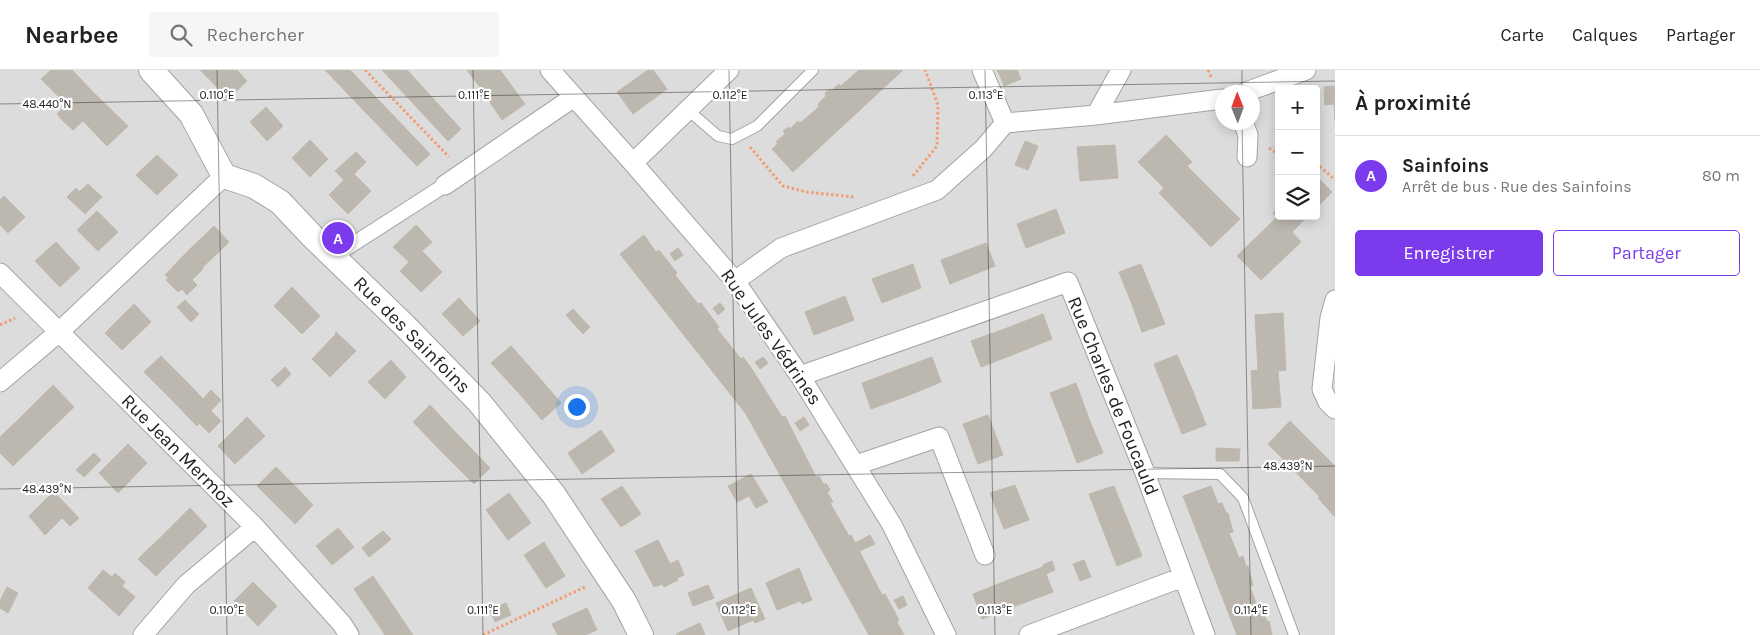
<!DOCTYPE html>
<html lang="fr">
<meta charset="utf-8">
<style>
:root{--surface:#fff;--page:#f6f6f6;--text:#222;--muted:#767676;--line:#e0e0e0;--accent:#7c3aed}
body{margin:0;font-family:Karla,sans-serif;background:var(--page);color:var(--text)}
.controls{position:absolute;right:15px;top:15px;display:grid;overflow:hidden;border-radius:5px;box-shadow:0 2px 12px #0003}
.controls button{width:45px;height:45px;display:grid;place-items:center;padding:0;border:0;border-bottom:1px solid var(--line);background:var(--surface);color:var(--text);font:25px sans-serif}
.compass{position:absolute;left:1215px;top:15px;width:45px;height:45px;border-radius:50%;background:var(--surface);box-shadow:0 2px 12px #0003;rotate:359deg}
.you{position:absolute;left:576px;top:336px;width:18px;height:18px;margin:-12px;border:4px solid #fff;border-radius:50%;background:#1a73e8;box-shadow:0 0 0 8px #1a73e833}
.badge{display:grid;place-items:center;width:32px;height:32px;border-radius:50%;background:var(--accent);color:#fff;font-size:16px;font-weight:700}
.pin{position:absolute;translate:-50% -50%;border:2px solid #fff;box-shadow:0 1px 5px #0006}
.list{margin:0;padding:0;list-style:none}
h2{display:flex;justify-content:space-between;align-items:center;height:65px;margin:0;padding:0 20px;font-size:21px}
h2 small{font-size:16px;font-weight:400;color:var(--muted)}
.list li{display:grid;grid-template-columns:32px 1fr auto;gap:15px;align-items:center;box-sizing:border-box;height:80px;padding:0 20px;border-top:1px solid var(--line)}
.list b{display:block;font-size:19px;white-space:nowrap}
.list p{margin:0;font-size:16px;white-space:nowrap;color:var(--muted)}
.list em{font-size:16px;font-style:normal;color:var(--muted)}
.actions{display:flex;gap:10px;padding:15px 20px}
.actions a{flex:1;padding:11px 0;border:1px solid var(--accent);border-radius:5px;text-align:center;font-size:18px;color:var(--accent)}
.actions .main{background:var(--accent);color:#fff}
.icon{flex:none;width:28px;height:28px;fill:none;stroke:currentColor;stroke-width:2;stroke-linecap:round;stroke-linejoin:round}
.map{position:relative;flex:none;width:1335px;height:565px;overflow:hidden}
header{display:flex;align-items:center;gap:30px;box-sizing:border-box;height:70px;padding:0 25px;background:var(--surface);border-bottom:1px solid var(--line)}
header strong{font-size:24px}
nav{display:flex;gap:28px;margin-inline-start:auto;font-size:18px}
.search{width:350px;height:45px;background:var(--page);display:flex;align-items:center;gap:12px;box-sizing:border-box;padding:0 18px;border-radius:5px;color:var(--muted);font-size:19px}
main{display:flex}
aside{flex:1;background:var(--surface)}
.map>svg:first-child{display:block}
.residential{fill:#dddcdc;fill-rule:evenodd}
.building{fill:#bcb7af;stroke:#c0b8a9}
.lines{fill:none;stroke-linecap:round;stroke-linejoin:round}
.service-casing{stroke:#a3a3a3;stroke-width:12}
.pedestrian-casing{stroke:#a3a3a3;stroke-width:16}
.minor-casing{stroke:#a3a3a3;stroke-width:21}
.tertiary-casing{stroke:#a3a3a3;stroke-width:26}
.path{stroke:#f19e74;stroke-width:3;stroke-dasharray:2.5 2.5;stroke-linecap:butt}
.service{stroke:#fff;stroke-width:10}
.pedestrian{stroke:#fff;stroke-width:14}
.minor{stroke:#fff;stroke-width:19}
.tertiary{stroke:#fff;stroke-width:24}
.ticks{fill:none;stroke:#1f1f1f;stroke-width:1;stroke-opacity:0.45}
.labels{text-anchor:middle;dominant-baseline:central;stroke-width:4.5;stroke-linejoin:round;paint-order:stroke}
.street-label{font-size:19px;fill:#1f1f1f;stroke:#fff}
.ticks-label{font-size:12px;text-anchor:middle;fill:#1f1f1f;stroke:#fff;stroke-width:4.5;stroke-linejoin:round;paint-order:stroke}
</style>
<header>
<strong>Nearbee</strong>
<div class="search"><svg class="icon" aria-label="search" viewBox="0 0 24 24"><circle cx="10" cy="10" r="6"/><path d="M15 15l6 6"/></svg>Rechercher</div>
<nav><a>Carte</a><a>Calques</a><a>Partager</a></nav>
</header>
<main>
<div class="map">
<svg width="1335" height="565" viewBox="0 0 1335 565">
<rect width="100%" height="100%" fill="#efeee5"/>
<path class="residential" d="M0 0H1335V565H0ZM1279 19H1316V146H1279ZM1222 22H1252V52H1222Z"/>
<path class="building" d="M51 0H72L94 23 64 52 57 44 67 35 41 9Z
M200 0H218L209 9Z
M218 0H237L247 11 228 29 209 9Z
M325 0H350L430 84 417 96Z
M382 0H407L461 59 448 71Z
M467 0H500L503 4 481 19Z
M648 0H653L667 19 633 44 617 22Z
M859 0H903L793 102 772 79 778 74 776 72 785 64 783 61 789 57 790 59 798 51 800 53 819 37 818 34 826 26 825 23 830 19 831 21 839 14 841 16Z
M997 0H1017L1001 8Z
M1017 0 1021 9 1004 16 1001 8Z
M503 4 525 34 502 50 481 19Z
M1332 16H1335V51L1334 34 1325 35 1324 17Z
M94 23 128 56 107 76 83 51 73 60 64 52Z
M266 37 283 56 267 71 250 52Z
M1166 65 1192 92 1187 96 1240 149 1211 177 1159 123 1164 118 1138 92Z
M310 70 328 89 310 107 292 88Z
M1025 71 1038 76 1028 100 1015 95Z
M1115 75 1118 108 1080 111 1077 77Z
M356 82 366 92 354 104 371 121 348 144 329 125 344 110 335 101Z
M157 85 178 105 157 125 136 105Z
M1316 106 1332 122 1316 138Z
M88 114 102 127 85 144 67 127 76 118 79 122Z
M4 126 25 147 8 163 0 155V130Z
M1279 137V146H1308L1292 162 1301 172 1261 210 1237 186 1277 147 1273 143Z
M1056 139 1065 163 1026 178 1017 154Z
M97 141 118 162 98 181 77 160Z
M416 155 432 172 422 181 442 202 421 222 400 201 409 192 393 177Z
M214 156 229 172 202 198 187 182Z
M644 165 656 182 659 180 670 194 677 203 675 205 698 234 701 233 719 257 717 259 741 289 743 287 750 296 782 347 785 346 816 407 819 406 824 415 826 413 830 420 827 422 833 432 830 433 849 466 851 465 882 525 885 524 899 550 897 552 904 565H869L746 344 620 184Z
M56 172 80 198 60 217 35 191Z
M986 173 995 196 950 214 941 190Z
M678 178 683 185 675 191 670 184Z
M187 182 203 199 192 210 197 215 187 225 182 219 178 222 166 210 169 208 165 205Z
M913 194 921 218 882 233 872 209Z
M1141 194 1153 224 1131 232 1119 202Z
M292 217 320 246 302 264 274 236Z
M1153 224 1165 254 1142 262 1131 232Z
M845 226 854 250 814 265 805 242Z
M459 228 480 251 463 266 442 244Z
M185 230 199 244 191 252 177 237Z
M720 233 725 239 718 245 713 238Z
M134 234 151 252 122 280 105 263Z
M573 239 590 257 583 264 566 245Z
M1283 243 1286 300 1278 301 1281 337 1253 339 1251 301 1258 300 1255 245Z
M1043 244 1052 269 1017 283 1007 258Z
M1007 258 1017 283 981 297 971 271Z
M336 262 356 281 330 307 312 289 336 264 335 263Z
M511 276 536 304 517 321 491 293Z
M1177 285 1192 319 1168 329 1154 294Z
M161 286 188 313 171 329 144 302Z
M763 287 768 293 760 299 755 292Z
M932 287 941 312 907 326 897 300Z
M391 290 406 307 385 329 368 312Z
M285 297 291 304 278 317 271 310Z
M897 300 907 326 871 339 862 313Z
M536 304 561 333 542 350 517 321Z
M188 313 203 329 211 320 221 330 197 356 171 329Z
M1076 313 1089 349 1064 358 1050 323Z
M53 315 74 337 45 365 24 344Z
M1192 319 1206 355 1182 364 1168 329Z
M430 335 460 367 443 383 413 352Z
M211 341 221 351 209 363 199 353Z
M24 344 45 365 13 396 0 383V367Z
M988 345 1003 385 978 394 963 354Z
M247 347 265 366 235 394 218 376Z
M804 347 809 355 800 361 795 353Z
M1089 349 1103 383 1077 393 1064 358Z
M1290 351 1335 396V447L1318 428 1320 427 1268 374Z
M601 360 615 381 582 404 568 383Z
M460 367 490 398 474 414 443 383Z
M128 374 147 393 118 423 99 403Z
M1216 378 1240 379 1239 391H1216Z
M94 383 101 390 84 407 76 400Z
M276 397 295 416 276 435 257 416Z
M751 404 768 432 756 438 749 426 737 432 728 416Z
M1015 415 1029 450 1004 459 990 423Z
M295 416 313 435 295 454 276 435Z
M622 416 641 444 621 457 601 429Z
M1114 416 1128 451 1103 460 1089 424Z
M1211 416 1218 434 1222 433 1226 443H1228L1233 462 1229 463 1239 488 1243 486 1246 497 1248 496 1253 515 1250 517 1259 541 1263 540 1267 552 1269 551 1272 565H1237L1183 426Z
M54 422 79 448 70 456 45 430Z
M509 423 531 453 508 470 486 440Z
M45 430 62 448 45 465 29 446Z
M190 438 207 456 181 481 164 464Z
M1128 451 1142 486 1117 496 1103 460Z
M338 458 354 477 332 495 316 476Z
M383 461 391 469 383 476 375 467Z
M164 464 181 481 156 506 138 489Z
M870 465 875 474 866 478 861 470Z
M375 467 383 476 369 487 362 478Z
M658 470 670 494 678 490 684 505 677 508 678 510 664 517 662 514 654 517 635 481Z
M861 470 866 478 860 481 855 473Z
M544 472 565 506 546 518 524 485Z
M1084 490 1091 507 1080 511 1073 494Z
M1052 491 1055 500 1046 504 1053 522 1018 535 1008 510 1043 497V495Z
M799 498 812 530 802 534 800 531 777 540 766 513Z
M103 500 112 507 115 503 125 512 122 516 135 527 119 546 88 518Z
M373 506 394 537 375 550 354 519Z
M1008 510 1018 535 982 549 973 524Z
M253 512 277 536 258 556 234 531Z
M708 515 714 528 693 536 688 523Z
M7 517 18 523 8 543 0 538V531Z
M751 518 765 549 755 553 753 550 728 561 716 533Z
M903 526 907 535 899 539 894 530Z
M506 533 511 545 495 552 490 540Z
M394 537 413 565H385L375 550Z
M587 538 597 560 585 565H558L552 554Z
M700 553 705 565H677L676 564Z"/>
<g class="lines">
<defs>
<path id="service" d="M688 40 718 66 732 69 757 56 813 0
M1145 403 1220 404 1243 428 1294 565"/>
<path id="pedestrian" d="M333 187 445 115"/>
<path id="minor" d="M550 0 633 93 735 211 800 306 892 455 946 565
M982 0 1005 53
M1246 22 1306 0
M1096 45 1121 0
M1243 52 1248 65 1247 87
M633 93 729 0
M445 115 574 27
M0 203 255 457 342 554 349 565
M735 211 781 178 937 120 984 78 1005 53 1096 45 1222 29
M1335 230 1330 248 1322 319 1328 332 1335 339
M800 306 1068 212 1145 403 1205 565
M0 312 59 262 224 106
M856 395 939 367 985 485
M143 565 186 515 255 457
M1029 565 1183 507"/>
<path id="tertiary" d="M151 0 191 44 224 106 254 116 280 132 312 166 405 256 479 332 554 425 624 531 641 565"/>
</defs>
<use href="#service" class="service-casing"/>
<use href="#pedestrian" class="pedestrian-casing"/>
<use href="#minor" class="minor-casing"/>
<use href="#tertiary" class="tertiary-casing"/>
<path class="path" d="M365 0 449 87
M1208 0 1212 9
M750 77 783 116 807 122 854 127
M1269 78 1279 85
M1316 93 1335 110
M913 106 937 76 938 35 925 0
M0 255 15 248
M483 565 587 516"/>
<use href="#service" class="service"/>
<use href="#pedestrian" class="pedestrian"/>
<use href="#minor" class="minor"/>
<use href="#tertiary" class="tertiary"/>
</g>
<path class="ticks" d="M217 0 227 565M473 0 483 565M729 0 739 565M985 0 995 565M1242 0V22M0 34 1335 11M1242 52 1251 565M0 419 1335 396"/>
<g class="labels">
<g class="street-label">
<text transform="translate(412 265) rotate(45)">Rue des Sainfoins</text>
<text transform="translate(771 267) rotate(55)">Rue Jules Védrines</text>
<text transform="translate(1113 326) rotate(68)">Rue Charles de Foucauld</text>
<text transform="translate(178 381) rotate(45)">Rue Jean Mermoz</text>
</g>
</g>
<g class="ticks-label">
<text x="217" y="29">0.110°E</text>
<text x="474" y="29">0.111°E</text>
<text x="730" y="29">0.112°E</text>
<text x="986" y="29">0.113°E</text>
<text x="47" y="38">48.440°N</text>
<text x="1288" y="400">48.439°N</text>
<text x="47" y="423">48.439°N</text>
<text x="227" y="544">0.110°E</text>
<text x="483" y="544">0.111°E</text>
<text x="739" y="544">0.112°E</text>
<text x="995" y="544">0.113°E</text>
<text x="1251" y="544">0.114°E</text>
</g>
</svg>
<div class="controls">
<button>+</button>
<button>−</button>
<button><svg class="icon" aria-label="layers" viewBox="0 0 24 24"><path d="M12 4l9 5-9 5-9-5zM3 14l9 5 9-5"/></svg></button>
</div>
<svg class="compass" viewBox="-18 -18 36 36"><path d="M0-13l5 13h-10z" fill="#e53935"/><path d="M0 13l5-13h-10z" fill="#767676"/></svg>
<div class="you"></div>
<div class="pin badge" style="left:338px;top:168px">A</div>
</div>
<aside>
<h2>À proximité<small></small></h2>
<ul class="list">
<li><span class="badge">A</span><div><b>Sainfoins</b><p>Arrêt de bus · Rue des Sainfoins</p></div><em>80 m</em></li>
</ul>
<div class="actions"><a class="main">Enregistrer</a><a>Partager</a></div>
</aside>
</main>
